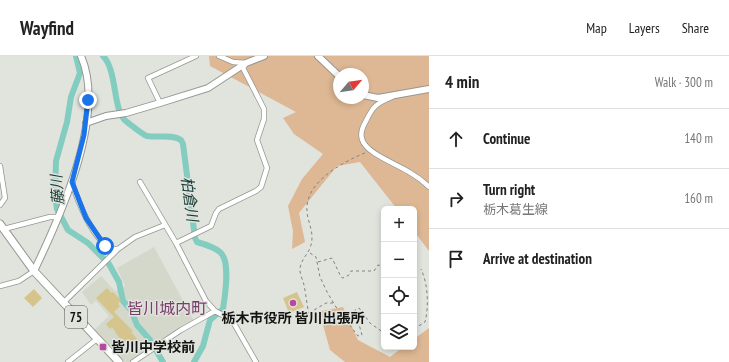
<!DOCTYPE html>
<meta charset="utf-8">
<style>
:root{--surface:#fff;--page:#f6f6f6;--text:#222;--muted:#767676;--line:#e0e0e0}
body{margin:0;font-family:"PT Sans Narrow","Noto Sans JP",sans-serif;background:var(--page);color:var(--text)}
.controls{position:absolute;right:12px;bottom:12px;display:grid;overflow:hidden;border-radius:6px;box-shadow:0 2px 6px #0003}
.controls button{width:36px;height:36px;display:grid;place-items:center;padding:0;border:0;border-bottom:1px solid var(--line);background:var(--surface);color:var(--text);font:20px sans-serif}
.compass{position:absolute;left:333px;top:12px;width:36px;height:36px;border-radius:50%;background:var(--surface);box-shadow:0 2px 6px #0003;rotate:61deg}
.stop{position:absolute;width:12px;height:12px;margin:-9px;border:3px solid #1a73e8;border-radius:50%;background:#fff}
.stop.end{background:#1a73e8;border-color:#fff;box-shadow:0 1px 4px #0008}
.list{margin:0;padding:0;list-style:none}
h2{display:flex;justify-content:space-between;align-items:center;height:52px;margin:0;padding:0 16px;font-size:17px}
h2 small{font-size:13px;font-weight:400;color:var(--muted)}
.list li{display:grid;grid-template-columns:26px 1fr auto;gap:12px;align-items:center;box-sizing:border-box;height:60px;padding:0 16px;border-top:1px solid var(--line)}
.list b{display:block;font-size:15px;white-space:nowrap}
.list p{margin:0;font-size:13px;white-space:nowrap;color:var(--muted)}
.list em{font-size:13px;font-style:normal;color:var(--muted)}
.icon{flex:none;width:22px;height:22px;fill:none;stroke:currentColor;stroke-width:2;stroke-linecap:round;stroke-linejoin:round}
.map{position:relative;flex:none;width:429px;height:306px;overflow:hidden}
header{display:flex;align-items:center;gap:24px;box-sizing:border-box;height:56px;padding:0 20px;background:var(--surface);border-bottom:1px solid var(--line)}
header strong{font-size:19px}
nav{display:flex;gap:22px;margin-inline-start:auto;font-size:14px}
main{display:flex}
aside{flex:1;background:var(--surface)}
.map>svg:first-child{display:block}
.built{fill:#d3d8cb}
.green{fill:#deb894;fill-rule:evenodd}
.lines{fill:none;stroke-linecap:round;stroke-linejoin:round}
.river{stroke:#83cdc0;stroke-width:6}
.building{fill:#d5c58d}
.street-casing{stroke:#959791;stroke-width:6}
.secondary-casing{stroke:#959791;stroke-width:8}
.primary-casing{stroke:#959791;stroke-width:9}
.path{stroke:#80827e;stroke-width:1;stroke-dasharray:3 3;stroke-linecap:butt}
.street{stroke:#fff;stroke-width:4.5}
.secondary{stroke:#fff;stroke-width:6}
.primary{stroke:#fff;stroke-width:7}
.route{stroke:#1a73e8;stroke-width:5}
.poi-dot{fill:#ba47a1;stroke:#e1e3dd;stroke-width:1.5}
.labels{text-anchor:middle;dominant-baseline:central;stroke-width:3;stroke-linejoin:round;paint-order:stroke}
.shield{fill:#e1e3dd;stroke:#51524f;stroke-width:1}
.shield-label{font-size:13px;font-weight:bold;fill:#131412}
.poi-label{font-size:14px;font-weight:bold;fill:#131412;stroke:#e1e3dd}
.water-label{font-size:15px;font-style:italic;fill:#183b36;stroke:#e1e3dd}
.quarter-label{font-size:16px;fill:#783e6a;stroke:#e1e3dd}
</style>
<header>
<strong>Wayfind</strong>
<nav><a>Map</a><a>Layers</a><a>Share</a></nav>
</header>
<main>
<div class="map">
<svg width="429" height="306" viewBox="0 0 429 306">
<rect width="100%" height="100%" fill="#e1e3dd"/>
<path class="built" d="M154 191 194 265 129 306H125L94 274 109 260 96 245 91 249 82 236 101 220 115 235 125 230 117 212Z"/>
<path class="green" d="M209 0H429V195L414 175V153H397L360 106 337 110 299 157 305 186 292 193 293 175 288 150 302 123 323 98 294 78 283 62 296 56 210 10ZM339 18H363V42H339Z
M343 251 358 284 390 301 403 291H414V283L429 272V306H345L330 294 323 269 322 255Z"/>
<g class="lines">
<path class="river" d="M76 0 80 17 71 41 67 66 56 105 55 140 57 153 68 174 88 187 109 208 119 226 123 245 131 254 137 269 150 284 163 306
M103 0C118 15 112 56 127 66 131 69 143 79 147 80 158 82 172 78 181 84L183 88 195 182 197 186C204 188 214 191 220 196 231 205 225 239 223 253L210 264 203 290 194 306"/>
</g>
<path class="building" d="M107 232 111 237 113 236 121 244 118 248 120 250 114 256 133 275 131 276 140 286 130 295 126 290 128 289 122 282 120 283 112 271 110 273 106 268 114 261 96 242Z
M34 233 42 242 33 251 24 242Z
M297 236 304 251 289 257 283 242Z"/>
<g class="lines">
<defs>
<path id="street" d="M392 41C377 47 373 50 366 65 363 70 360 77 362 83 365 97 397 108 409 116 416 120 423 125 429 131
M160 47 148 22 196 0
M0 110 5 142 0 149
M72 126C78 147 93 183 112 194L117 193
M140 126 176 187 206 245 215 255 232 264 256 306
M4 173 50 161H58
M176 187 211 170 216 157 219 153 256 135 261 131 267 112 257 84 264 63V53L243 12 246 7 233 6 219 0
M0 230 19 225 34 215
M63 247 118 193 135 181 165 169
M68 306 97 283
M133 306 181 274 215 255"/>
<path id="secondary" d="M318 0 339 20
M363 39 378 42 429 33
M86 67 106 60 126 57 160 47 208 32 246 7 264 0
M34 215C60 161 107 59 81 0"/>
<path id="primary" d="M0 168 34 215 119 306"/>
</defs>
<use href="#street" class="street-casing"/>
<use href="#secondary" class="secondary-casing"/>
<use href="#primary" class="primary-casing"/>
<path class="path" d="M310 197 316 201 320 221 327 236 336 251 358 280 362 279 355 254 359 252 370 267 384 277
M318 206 332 202 341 221 343 222 349 219 351 215H374L378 209 384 210
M309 257 326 247H333
M304 262 309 259C307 249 306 239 304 229 303 224 299 217 300 212 302 200 312 197 312 181 312 171 306 162 307 151 308 124 345 105 367 96
M414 273 425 266C429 250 428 228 421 213"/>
<use href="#street" class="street"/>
<use href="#secondary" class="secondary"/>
<use href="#primary" class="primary"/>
</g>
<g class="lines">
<path class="route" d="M88 44 84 79 72 126 86 162 105 190"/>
</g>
<g class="poi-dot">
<circle cx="293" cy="247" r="4"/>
<rect x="99" y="287" width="8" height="8" rx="2"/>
</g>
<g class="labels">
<rect class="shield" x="65" y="250" width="22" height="22" rx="3"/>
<g class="shield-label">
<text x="76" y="261">75</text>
</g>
<g class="poi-label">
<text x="293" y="262">栃木市役所 皆川出張所</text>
<text x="111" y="291" text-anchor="start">皆川中学校前</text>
</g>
<g class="water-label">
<text transform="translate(57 134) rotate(-94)">藤川</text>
<text transform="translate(190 143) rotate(82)">柏倉川</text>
</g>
<g class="quarter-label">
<text x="167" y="252">皆川城内町</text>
</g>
</g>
</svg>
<div class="controls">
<button>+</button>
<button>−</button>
<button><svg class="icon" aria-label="locate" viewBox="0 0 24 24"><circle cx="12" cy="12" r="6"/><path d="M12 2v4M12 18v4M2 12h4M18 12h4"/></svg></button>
<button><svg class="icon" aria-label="layers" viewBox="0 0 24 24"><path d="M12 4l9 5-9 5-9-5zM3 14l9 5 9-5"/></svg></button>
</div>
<svg class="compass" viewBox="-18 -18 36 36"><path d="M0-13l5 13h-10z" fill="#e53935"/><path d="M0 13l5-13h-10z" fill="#767676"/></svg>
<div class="stop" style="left:105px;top:190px"></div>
<div class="stop end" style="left:88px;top:44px"></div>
</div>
<aside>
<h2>4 min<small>Walk · 300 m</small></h2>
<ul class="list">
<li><svg class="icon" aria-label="ahead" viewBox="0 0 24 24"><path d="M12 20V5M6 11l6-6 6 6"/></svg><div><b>Continue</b></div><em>140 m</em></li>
<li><svg class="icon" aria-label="right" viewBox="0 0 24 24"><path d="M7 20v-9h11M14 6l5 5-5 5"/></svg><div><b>Turn right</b><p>栃木葛生線</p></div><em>160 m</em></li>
<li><svg class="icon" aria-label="arrive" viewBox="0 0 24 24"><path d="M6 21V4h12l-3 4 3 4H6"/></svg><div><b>Arrive at destination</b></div></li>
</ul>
</aside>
</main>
